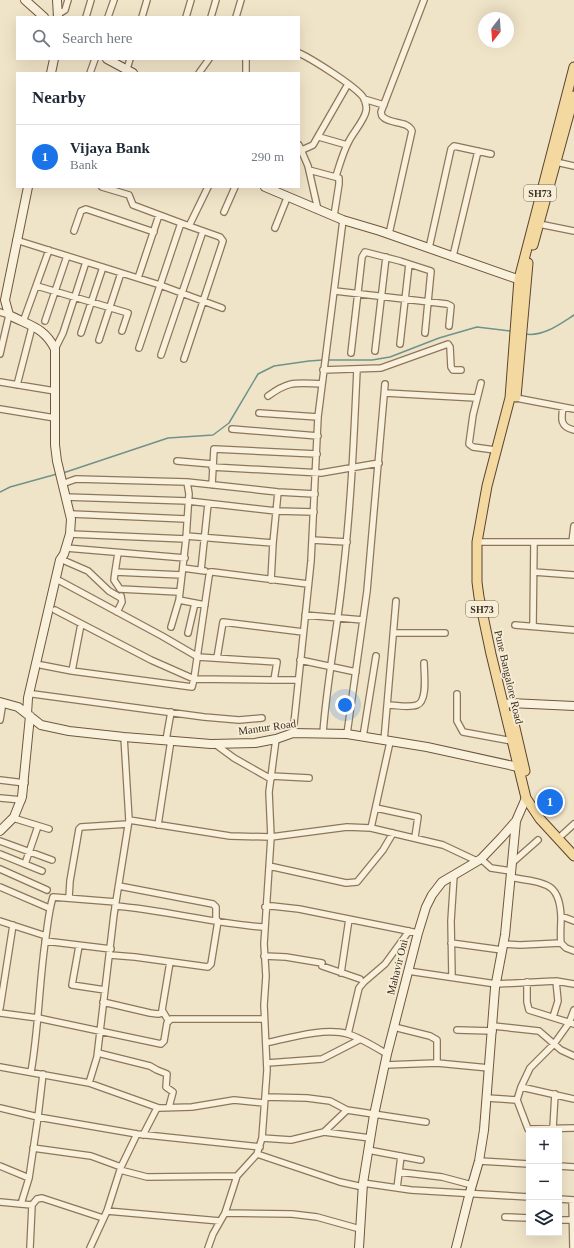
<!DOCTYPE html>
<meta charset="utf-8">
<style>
:root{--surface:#fff;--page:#f6f6f7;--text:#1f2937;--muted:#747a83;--line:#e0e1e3;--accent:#1a73e8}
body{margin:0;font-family:Georgia,serif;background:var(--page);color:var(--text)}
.controls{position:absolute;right:12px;bottom:12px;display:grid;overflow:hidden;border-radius:0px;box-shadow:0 4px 16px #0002}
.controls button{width:36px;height:36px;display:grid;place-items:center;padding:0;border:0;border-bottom:1px solid var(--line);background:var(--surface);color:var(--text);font:20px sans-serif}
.compass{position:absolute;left:478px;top:12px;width:36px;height:36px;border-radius:50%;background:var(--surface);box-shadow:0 4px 16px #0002;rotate:197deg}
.you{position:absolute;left:345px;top:705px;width:14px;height:14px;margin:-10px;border:3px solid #fff;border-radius:50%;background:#1a73e8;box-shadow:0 0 0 6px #1a73e833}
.badge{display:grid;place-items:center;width:26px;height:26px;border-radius:50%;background:var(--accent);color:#fff;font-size:13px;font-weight:700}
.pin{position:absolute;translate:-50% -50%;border:2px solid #fff;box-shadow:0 1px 4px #0006}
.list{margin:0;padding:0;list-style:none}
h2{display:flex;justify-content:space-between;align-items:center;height:52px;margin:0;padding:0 16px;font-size:17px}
h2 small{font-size:13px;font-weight:400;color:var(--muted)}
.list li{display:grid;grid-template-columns:26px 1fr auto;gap:12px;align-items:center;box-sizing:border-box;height:64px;padding:0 16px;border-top:1px solid var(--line)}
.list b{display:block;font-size:15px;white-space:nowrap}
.list p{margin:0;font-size:13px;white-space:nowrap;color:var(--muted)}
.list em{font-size:13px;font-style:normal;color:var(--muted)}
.icon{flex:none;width:22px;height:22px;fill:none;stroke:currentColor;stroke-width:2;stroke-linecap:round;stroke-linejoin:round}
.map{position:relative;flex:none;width:574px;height:1248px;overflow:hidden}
.search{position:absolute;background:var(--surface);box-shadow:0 4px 16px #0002;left:16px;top:16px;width:284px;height:44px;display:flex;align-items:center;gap:10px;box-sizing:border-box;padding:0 14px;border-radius:0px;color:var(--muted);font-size:15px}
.panel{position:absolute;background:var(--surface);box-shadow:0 4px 16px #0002;left:16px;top:72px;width:284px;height:116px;border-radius:0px}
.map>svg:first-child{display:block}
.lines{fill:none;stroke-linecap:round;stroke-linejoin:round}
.stream{stroke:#6f938a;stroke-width:1.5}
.street-casing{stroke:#8d765c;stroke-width:8}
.secondary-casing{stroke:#6f573f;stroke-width:10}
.primary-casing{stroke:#5b4430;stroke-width:11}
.street{stroke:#faf1dc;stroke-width:5.5}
.secondary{stroke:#faf1dc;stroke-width:8}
.primary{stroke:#f3d9a0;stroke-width:9}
.labels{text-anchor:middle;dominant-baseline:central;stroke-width:3.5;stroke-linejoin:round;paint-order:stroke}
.shield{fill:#f7eed8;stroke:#756857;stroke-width:1}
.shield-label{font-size:10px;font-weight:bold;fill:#3d2e20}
.street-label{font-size:11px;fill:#3d2e20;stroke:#f7eed8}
</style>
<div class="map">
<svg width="574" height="1248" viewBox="0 0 574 1248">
<rect width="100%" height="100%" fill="#f0e4c8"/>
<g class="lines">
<path class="stream" d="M525 334C543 337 560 324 574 315
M327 360H372L390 357 439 338 477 327 511 331
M63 473 168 438 213 435 229 423 258 374 274 366 309 361 323 360
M0 492 10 487 57 474"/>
<defs>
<path id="street" d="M57 15 65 10 68 0
M86 17 91 0
M108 17 114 0
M142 17 147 0
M186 17 191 0
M211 17 216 0
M236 17 241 0
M299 53C312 59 355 86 363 97 365 100 367 107 366 111 365 119 353 133 349 141 343 152 340 164 336 176
M246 59V73
M126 72 130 59
M90 73 95 59
M199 73 209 59
M364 99 384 105
M319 137 347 145
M299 145 308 166 318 210
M302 150 313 145 348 84
M556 162 574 166
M309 170 339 178V184L334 216
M102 187 129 195 133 205 181 223
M224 212 235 187
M539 224 574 231
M275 228 287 198
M74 231 81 211 86 209 154 232
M389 234 412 131C408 120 389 125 382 116L381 112 424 0
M16 240 160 285 222 308
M429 248 451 149 454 146 491 154
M453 256 478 151
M138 278 159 215
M37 286 128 313 122 331
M335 291 447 304 451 306 449 326
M0 312 9 315 0 354
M45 321 67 256
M23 322 49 250
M81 333 103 267
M99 340 121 273
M400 344 409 264
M139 348 181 223 189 226 208 187
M55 349 63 333 86 262
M375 351 386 257
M351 353 362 257 365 252 400 261 431 271 425 333
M161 355 203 231
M184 359 223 241 220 237 189 226
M323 370 381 368 448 344 450 347 451 367 453 370H461
M0 382 55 391
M481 383 473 415 469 444 473 447 495 450
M17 385 32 327
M385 393 476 398
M268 396C290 380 296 383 322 384
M516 398 574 409
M563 407C561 419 560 427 574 430
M0 409 55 418
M259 413 318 417
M232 429 318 436
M177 461 212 464
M212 467 321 473 379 463
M187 482 189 494 186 539 179 600 205 605
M62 484 76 479 187 482 278 492 315 494
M212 485 214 449 317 454
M65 497 188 501 276 511 314 512
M71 514 186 519
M70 534 186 539
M186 536 273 543 271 580
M312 540 347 542
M477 542H574
M572 542 574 526
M273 543 278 492
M66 548 185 558
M65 561 88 571 109 591 121 598
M183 568 205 571
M201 570 208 504
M115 572 118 553
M534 572 574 575
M60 581 162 636 198 657 277 662 274 680 194 679 209 576 210 572H213L308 584
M179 592 120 589 114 580 115 572 182 575
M117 612 122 602 121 596
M305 615 363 620
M515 625 574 630
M533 626 534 542
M171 627 179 600
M188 633 195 603
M395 633H445
M217 658 223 622 303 632
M300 660 356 672
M41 665 72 671 192 687 194 679 151 660 55 610
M72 671 81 624
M274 680H298
M33 694 204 717 239 720 262 718
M457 694V721L463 732 512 741
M388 705C397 705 409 708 417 705 428 701 424 673 424 663
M0 720 2 708
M293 733 311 561 318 417 343 220
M323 733C327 679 338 627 343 574 351 506 354 437 357 369
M347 734 367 591 385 384
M363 737 376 656
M166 740 171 712
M384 741 396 601
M215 744 234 758 271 779
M271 776 309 778
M0 780 25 783
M0 798 22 800
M376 808 418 817 415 837
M13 818 49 829
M129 820 230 836 271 837 347 827 371 828 443 845 477 861
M158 825 171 740
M371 828 390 742
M562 835 574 824
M0 841 52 860
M0 854 42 871
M481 859 491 868 511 871
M512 863 538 840
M25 864 38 826
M269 866 346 883 357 882 383 850 393 833
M0 869 47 890
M510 877C542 884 560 879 561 918 561 926 560 935 561 943L566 948 574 951
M119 886 213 904 216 907V921
M0 887 49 908
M69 898 70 881 79 829 81 827 128 824
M115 906C166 910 214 924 264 927
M265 907 272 906 299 909 418 933
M561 916 574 921
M0 921 46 936
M45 941 111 949
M451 943 502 950
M503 944 520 945 561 943
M79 946 72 985 105 990
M110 955 135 957 208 967 211 964 218 921
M264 956 286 957 322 963
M322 966 360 979
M408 971 496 984 556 981 574 984
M341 973 349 919
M452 977 451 921 454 875
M527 982V1002L529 1010 574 1024
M103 1002 150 1013 158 1014 162 1013
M0 1008 13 925
M0 1013 38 1018 161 1044 164 1041 167 1023 171 1019H264
M553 1017 558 1001 556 981
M168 1020 162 1010 170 962
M493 1026 539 1031 561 1050 574 1056
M394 1027 430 1036 437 1040V1063
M457 1030 493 1031
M348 1034 359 988 364 982 385 964 409 931
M266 1043C289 1038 325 1027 348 1034 361 1038 375 1047 387 1054
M98 1053 150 1066 157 1070 167 1074 166 1087 173 1092 169 1107
M267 1063 322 1059 359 1040
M385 1065 437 1063 489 1068
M0 1067 89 1083 159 1108 192 1107 234 1100 264 1103
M31 1072C39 1027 39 981 46 936 48 922 49 910 53 897L116 902
M43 1074 38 1117 137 1134 260 1147
M89 1083 97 1057 114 914 129 820 124 737
M521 1087 530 1068 554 1044 569 1023 574 1010
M265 1097 307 1098 330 1101 347 1110 426 1122
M487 1098 517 1100
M574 1099 521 1087 517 1100 528 1129 574 1128
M0 1108 38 1117 29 1178
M553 1128 555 1094
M324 1132 370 1138
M143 1135 157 1108
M262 1138 291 1140 324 1132 347 1110
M33 1148 91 1156 121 1167 137 1134
M368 1150 421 1160
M257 1154 340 1182 363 1187
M479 1161 529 1164
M0 1166 29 1178 21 1204 0 1202
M559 1166 574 1167
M120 1170 147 1177 237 1176
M399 1172 442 1177 472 1185
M363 1183 411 1190 529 1197
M397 1188 401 1156
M559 1199 574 1200
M572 1200 573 1248
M21 1204 32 1205 30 1248
M32 1205 37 1199 42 1198 103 1218
M107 1211 220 1221
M225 1213 292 1214 317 1217 360 1229
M505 1217 529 1218
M559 1220H571
M90 1248 107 1211 121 1167
M208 1248 213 1234 225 1213 237 1176 257 1154 262 1138 267 1070 264 1005 266 976 264 944 271 837 269 792 276 739"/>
<path id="secondary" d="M25 0 44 17
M57 0 58 17
M107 59 133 73
M51 73 54 59
M265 187 343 220 380 231 523 281
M0 702 18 707 41 725 69 731 124 737 211 744 255 743 276 739 293 733 347 734 427 747 518 767
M504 705 510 703 574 706
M27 714 28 698 60 560 64 554 70 534 71 519 57 461 55 445V349C44 327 30 326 9 315L5 300 28 187
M0 831 14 817 22 797 30 716
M359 1248 363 1183 374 1115 387 1054 418 933 426 907 432 895 442 882 481 859 502 837 516 821 526 798
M456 1248 470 1192 479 1161 484 1130 495 988 505 935 516 821"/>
<path id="primary" d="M574 67 519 279 510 398 487 486 477 542V582L479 597 491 654 526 798 540 819 574 856
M533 245 574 96
M516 397 528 263
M512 715 525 771"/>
</defs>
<use href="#street" class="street-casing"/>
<use href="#secondary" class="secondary-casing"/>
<use href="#primary" class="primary-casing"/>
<use href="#street" class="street"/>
<use href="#secondary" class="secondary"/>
<use href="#primary" class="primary"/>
</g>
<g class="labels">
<g class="shield">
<rect x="524" y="185" width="32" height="16" rx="3"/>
<rect x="466" y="601" width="32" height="16" rx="3"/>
</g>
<g class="shield-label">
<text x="540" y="193">SH73</text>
<text x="482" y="609">SH73</text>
</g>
<g class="street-label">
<text transform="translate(509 677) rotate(77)">Pune Bangalore Road</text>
<text transform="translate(267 727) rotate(-8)">Mantur Road</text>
<text transform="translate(397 967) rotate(-76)">Mahavir Oni</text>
</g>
</g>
</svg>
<div class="controls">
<button>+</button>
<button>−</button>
<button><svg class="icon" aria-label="layers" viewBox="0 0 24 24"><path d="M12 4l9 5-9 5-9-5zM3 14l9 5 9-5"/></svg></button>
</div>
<svg class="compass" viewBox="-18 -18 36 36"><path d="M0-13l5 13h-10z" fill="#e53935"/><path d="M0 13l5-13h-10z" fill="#747a83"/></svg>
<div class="you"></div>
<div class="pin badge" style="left:550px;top:802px">1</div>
<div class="search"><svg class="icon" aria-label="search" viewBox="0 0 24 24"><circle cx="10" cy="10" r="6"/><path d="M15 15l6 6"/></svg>Search here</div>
<section class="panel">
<h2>Nearby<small></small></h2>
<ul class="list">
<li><span class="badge">1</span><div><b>Vijaya Bank</b><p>Bank</p></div><em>290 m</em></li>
</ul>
</section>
</div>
